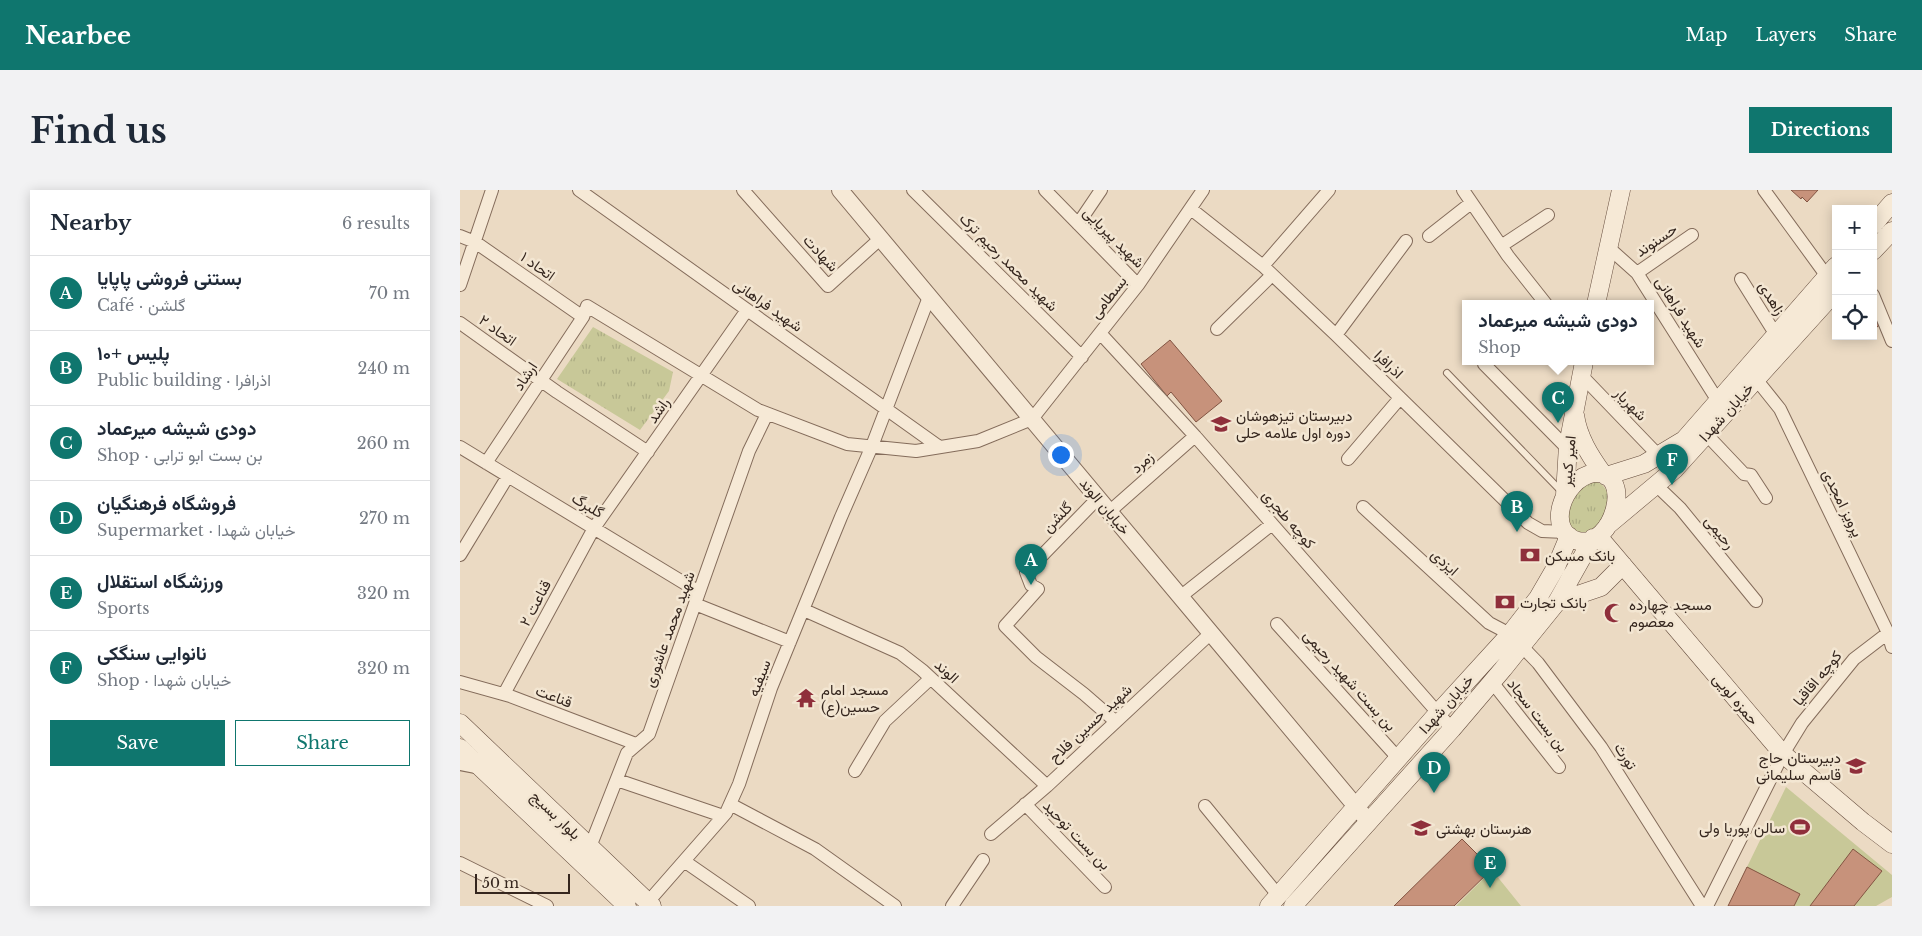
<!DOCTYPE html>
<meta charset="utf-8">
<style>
:root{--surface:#fff;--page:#f2f2f3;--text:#1f2937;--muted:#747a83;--line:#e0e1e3;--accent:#0f766e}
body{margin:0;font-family:"Libre Baskerville",Vazirmatn,serif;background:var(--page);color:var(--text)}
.controls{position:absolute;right:15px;top:15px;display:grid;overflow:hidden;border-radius:0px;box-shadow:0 2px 12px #0003}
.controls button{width:45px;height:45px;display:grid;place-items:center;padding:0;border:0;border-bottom:1px solid var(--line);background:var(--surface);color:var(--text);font:25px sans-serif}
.scale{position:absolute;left:15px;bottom:12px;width:95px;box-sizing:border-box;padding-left:5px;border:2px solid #35261e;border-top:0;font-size:14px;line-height:18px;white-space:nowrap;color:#35261e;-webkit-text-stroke:4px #f3e6d2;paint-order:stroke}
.you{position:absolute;left:600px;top:264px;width:18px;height:18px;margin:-12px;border:4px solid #fff;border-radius:50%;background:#1a73e8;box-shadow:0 0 0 8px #1a73e833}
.badge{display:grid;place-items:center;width:32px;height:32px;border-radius:50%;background:var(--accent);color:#fff;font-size:16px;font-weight:700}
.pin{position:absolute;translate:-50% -41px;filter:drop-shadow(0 1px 2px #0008)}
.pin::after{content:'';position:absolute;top:26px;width:18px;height:15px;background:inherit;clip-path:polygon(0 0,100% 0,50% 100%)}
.popup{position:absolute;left:1002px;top:110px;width:192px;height:65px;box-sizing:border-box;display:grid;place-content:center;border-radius:0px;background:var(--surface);filter:drop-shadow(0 1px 4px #0005);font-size:16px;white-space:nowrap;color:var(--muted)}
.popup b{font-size:19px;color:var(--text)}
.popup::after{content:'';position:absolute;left:50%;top:100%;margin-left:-10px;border:10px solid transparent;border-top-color:var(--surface)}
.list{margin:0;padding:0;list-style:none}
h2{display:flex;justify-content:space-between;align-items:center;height:65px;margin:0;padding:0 20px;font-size:21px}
h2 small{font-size:16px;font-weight:400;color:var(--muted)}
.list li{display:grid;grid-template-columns:32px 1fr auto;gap:15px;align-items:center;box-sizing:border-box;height:75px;padding:0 20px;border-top:1px solid var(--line)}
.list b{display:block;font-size:19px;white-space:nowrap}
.list p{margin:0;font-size:16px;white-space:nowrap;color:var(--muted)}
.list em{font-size:16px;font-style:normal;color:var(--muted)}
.actions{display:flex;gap:10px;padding:15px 20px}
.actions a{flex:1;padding:11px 0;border:1px solid var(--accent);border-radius:0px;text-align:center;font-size:18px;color:var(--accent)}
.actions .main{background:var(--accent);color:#fff}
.icon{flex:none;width:28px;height:28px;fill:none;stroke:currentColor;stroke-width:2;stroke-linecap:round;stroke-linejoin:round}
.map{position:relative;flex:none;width:1432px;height:716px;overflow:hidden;border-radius:0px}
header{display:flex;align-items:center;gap:30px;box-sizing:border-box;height:70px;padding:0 25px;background:var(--accent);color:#fff}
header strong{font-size:24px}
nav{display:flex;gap:28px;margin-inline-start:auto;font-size:18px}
.intro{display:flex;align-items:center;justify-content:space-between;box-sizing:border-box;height:120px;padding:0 30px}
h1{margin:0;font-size:35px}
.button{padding:12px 22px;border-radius:0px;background:var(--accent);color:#fff;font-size:18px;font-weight:700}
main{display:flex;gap:30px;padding:0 30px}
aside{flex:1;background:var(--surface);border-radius:0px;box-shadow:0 2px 12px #0003}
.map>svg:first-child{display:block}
.grass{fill:url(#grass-tufts)}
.pitch{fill:#c8c898}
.building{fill:#c7927b;stroke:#825442}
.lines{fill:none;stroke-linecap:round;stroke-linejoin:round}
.service-casing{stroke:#846c5b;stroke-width:8}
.minor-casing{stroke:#846c5b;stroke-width:14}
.tertiary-casing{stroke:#846c5b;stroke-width:18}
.secondary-casing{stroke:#664d3e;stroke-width:19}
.service{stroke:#f6e9d6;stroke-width:6}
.minor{stroke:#f6e9d6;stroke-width:12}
.tertiary{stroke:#f6e9d6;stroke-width:16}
.secondary{stroke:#f6e9d6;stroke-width:18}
.labels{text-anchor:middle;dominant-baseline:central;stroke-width:5;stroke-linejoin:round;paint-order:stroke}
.street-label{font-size:15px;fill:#35261e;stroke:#f3e6d2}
.poi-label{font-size:15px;fill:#35261e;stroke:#f3e6d2;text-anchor:start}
</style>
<header>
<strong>Nearbee</strong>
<nav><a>Map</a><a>Layers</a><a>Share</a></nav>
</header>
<div class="intro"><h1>Find us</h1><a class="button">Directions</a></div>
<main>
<aside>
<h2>Nearby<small>6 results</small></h2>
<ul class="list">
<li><span class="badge">A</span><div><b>بستنی فروشی پاپایا</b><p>Café · گلشن</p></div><em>70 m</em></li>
<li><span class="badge">B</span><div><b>پلیس +۱۰</b><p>Public building · اذرافرا</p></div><em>240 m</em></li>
<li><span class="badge">C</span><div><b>دودی شیشه میرعماد</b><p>Shop · بن بست ابو ترابی</p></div><em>260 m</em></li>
<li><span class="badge">D</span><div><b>فروشگاه فرهنگیان</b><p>Supermarket · خیابان شهدا</p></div><em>270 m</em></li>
<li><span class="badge">E</span><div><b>ورزشگاه استقلال</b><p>Sports</p></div><em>320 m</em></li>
<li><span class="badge">F</span><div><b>نانوایی سنگکی</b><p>Shop · خیابان شهدا</p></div><em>320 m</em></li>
</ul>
<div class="actions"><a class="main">Save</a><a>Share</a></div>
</aside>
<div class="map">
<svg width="1432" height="716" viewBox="0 0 1432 716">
<defs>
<pattern id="grass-tufts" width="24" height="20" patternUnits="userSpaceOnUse" patternTransform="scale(1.25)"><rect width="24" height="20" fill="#c8c898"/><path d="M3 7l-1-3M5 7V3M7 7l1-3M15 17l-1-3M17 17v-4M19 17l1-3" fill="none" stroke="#acac83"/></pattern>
</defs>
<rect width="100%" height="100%" fill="#ebdac3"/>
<path class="grass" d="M133 137 213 182 209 201 180 240 97 189Z
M1134 291C1154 295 1150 323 1140 335 1136 339 1127 342 1122 345L1110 337C1106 313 1111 301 1134 291Z"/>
<path class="pitch" d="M1326 597 1432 685V707L1416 716H1268Z
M1032 680 1061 716H996Z"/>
<path class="building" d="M1331 0H1358L1347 12 1342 7 1341 9Z
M1413 116 1421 134 1413 140Z
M710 150 762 211 736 232 711 202 707 206 681 174Z
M1002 649 1032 679 994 716H934Z
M1393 659 1422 681 1394 716H1350Z
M1287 677 1340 704 1334 716H1268Z"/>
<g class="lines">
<defs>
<path id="service" d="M987 183 1102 302"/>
<path id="minor" d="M119 0 478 256
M283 0 368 96 421 48
M453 0 622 167
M585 0 678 95
M1003 0 1048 66 1086 114
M1304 0 1366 85
M731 19 803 76 876 145 1068 333 1082 341 1105 342
M618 34 641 0
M0 46 15 52 123 127
M969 46 1011 13
M1041 56 1088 25
M1149 58 1177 83 1258 211
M803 76 869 0
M1177 83 1232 45
M1281 89 1316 145
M0 95 32 0
M1413 105 1432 151
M0 133 97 202 188 262
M757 139 812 85
M640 143 735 246 992 539
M876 145 946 51
M1024 174 1108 259
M1121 185 1198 265
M1296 189 1320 219 1428 443 1432 457
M1246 244 1284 284 1291 285 1306 308
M0 257 239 402
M888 269 940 208
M26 273 123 127 127 116 298 220 387 254 456 261 518 251 572 229 678 95 743 0
M1196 295 1220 318 1296 411
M638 308 566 382 571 395 578 399 545 436 576 467 624 504 655 531
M903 317 1029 433 1050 444 1078 473 1141 557 1242 716
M649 322 735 246
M0 365 48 286
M720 407 812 334
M235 414 330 452
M344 420 440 463 462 480 587 596
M817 434 938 568
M0 492 50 506 176 554
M1032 492 1099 577
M44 504 134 338 287 120
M0 574 21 578
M395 581 425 531 471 488
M157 590 263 626
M270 614 355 659 435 716
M565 614 645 697
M745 616 818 705
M531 644 587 596 751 443
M130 657 167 563 189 544 289 261 307 224
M224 671 289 716
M0 673 87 716
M188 712 266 623 279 594 311 498 381 327 412 256 469 107
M492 716 523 670
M1247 716 1323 564 1342 533 1394 469 1428 443"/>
<path id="tertiary" d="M380 0 909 632"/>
<path id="secondary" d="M1413 35 1432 13
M1413 61 1432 41
M1136 114 1161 0
M1115 225C1118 247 1130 266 1143 284
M1134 283C1175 280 1154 359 1118 351 1085 343 1101 289 1134 283Z
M1146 286 1184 274 1224 250 1376 76
M1105 305 1108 255 1124 172
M1148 335 1215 279 1376 101
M1138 346 1323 564 1403 632 1432 654
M1097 412 1141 397 1163 375
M0 533 192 716
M0 558 167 716
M809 716 977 524 1050 444 1078 408 1096 377 1109 346
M833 716 992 539 1043 479 1097 412 1133 348"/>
</defs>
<use href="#service" class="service-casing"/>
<use href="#minor" class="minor-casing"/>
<use href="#tertiary" class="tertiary-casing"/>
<use href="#secondary" class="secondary-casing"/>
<use href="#service" class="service"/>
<use href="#minor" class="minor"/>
<use href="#tertiary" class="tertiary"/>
<use href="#secondary" class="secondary"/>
</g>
<defs>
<symbol id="school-bare" viewBox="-9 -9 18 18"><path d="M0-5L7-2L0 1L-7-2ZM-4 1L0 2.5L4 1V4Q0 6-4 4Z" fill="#8f2f3b" stroke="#f3e6d2" stroke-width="2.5" paint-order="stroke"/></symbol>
<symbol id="bank-bare" viewBox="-9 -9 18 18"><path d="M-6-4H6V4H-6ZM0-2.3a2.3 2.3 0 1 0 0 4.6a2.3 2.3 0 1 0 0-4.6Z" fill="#8f2f3b" stroke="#f3e6d2" stroke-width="2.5" paint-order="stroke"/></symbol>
<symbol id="mosque-bare" viewBox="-9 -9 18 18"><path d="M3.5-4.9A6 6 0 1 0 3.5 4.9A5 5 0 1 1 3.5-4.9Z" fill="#8f2f3b" stroke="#f3e6d2" stroke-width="2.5" paint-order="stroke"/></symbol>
<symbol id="temple-bare" viewBox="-9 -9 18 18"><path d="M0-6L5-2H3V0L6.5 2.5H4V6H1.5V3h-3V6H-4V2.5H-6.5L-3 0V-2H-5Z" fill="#8f2f3b" stroke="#f3e6d2" stroke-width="2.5" paint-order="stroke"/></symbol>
<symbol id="stadium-bare" viewBox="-9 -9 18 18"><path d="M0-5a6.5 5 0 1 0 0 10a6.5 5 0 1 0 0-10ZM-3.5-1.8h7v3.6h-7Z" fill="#8f2f3b" stroke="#f3e6d2" stroke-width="2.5" paint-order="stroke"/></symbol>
</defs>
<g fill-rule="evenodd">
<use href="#school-bare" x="747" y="220" width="28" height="28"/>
<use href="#bank-bare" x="1056" y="351" width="28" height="28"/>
<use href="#bank-bare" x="1031" y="398" width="28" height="28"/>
<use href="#mosque-bare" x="1140" y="409" width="28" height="28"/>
<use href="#temple-bare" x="332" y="494" width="28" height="28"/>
<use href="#school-bare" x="1382" y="562" width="28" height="28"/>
<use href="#stadium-bare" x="1326" y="623" width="28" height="28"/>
<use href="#school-bare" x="947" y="624" width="28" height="28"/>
</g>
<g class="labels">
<g class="street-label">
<text transform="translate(654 47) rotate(45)">شهید پیریایی</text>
<text transform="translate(1196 50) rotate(-34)">حسنوند</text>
<text transform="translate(361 63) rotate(47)">شهادت</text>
<text transform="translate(549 72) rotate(45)">شهید محمد رحیم ترک</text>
<text transform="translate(78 76) rotate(35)">اتحاد ۱</text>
<text transform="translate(648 107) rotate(-52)">بسطامی</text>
<text transform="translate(1312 108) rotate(58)">زاهدی</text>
<text transform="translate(308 115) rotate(35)">شهید فراهانی</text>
<text transform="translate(1221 122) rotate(58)">شهید فراهانی</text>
<text transform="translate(38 140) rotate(35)">اتحاد ۲</text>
<text transform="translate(929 174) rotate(44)">اذرافرا</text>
<text transform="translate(65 186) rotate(-56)">ارشاد</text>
<text transform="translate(1171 214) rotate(46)">شهریار</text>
<text transform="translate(198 220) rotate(-55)">راشد</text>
<text transform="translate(1266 222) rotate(-48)">خیابان شهدا</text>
<text transform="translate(1108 271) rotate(-85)">امیر کبیر</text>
<text transform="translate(682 272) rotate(-41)">زمرد</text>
<text transform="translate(1383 313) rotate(64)">پرویز امجدی</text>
<text transform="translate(128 315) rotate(31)">گلبرگ</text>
<text transform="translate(645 316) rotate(50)">خیابان الوند</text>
<text transform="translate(597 327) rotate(-46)">گلشن</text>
<text transform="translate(829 329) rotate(49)">کوچه طجری</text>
<text transform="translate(1260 342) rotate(51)">رحیمی</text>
<text transform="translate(985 372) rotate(42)">ایزدی</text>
<text transform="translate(75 413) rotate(-62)">قناعت ۲</text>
<text transform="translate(209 439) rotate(-70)">شهید محمد عاشوری</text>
<text transform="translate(487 481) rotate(43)">الوند</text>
<text transform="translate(299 488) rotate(-69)">سیفیه</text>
<text transform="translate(1357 488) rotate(-50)">کوچه اقاقیا</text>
<text transform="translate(890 490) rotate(48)">بن بست شهید رحیمی</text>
<text transform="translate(94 506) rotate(21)">قناعت</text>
<text transform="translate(1276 509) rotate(50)">حمزه لویی</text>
<text transform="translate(986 514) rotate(-48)">خیابان شهدا</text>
<text transform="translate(1078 525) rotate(52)">بن بست سجاد</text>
<text transform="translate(630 533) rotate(-43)">شهید حسین فلاح</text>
<text transform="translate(1166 566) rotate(58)">تورث</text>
<text transform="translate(96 625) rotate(44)">بلوار بسیج</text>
<text transform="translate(617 645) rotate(46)">بن بست توحید</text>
</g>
<g class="poi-label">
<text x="776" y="225">دبیرستان تیزهوشان<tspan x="776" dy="17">دوره اول علامه حلی</tspan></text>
<text x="1085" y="365">بانک مسکن</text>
<text x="1060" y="412">بانک تجارت</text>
<text x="1169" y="414">مسجد چهارده<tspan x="1169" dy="17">معصوم</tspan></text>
<text x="361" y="499">مسجد امام<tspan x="361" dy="17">حسین(ع)</tspan></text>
<text x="1381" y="567" text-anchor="end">دبیرستان حاج<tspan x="1381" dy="17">قاسم سلیمانی</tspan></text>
<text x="1325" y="637" text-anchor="end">سالن پوریا ولی</text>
<text x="976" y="638">هنرستان بهشتی</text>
</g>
</g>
</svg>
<div class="controls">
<button>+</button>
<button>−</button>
<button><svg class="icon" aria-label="locate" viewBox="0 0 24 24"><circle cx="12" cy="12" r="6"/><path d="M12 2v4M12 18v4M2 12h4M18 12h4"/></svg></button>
</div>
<div class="scale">50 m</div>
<div class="you"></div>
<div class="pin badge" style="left:571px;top:395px">A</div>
<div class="pin badge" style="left:1057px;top:342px">B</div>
<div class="pin badge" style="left:1098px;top:233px">C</div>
<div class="popup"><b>دودی شیشه میرعماد</b>Shop</div>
<div class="pin badge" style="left:974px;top:603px">D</div>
<div class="pin badge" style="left:1030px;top:698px">E</div>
<div class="pin badge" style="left:1212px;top:295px">F</div>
</div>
</main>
